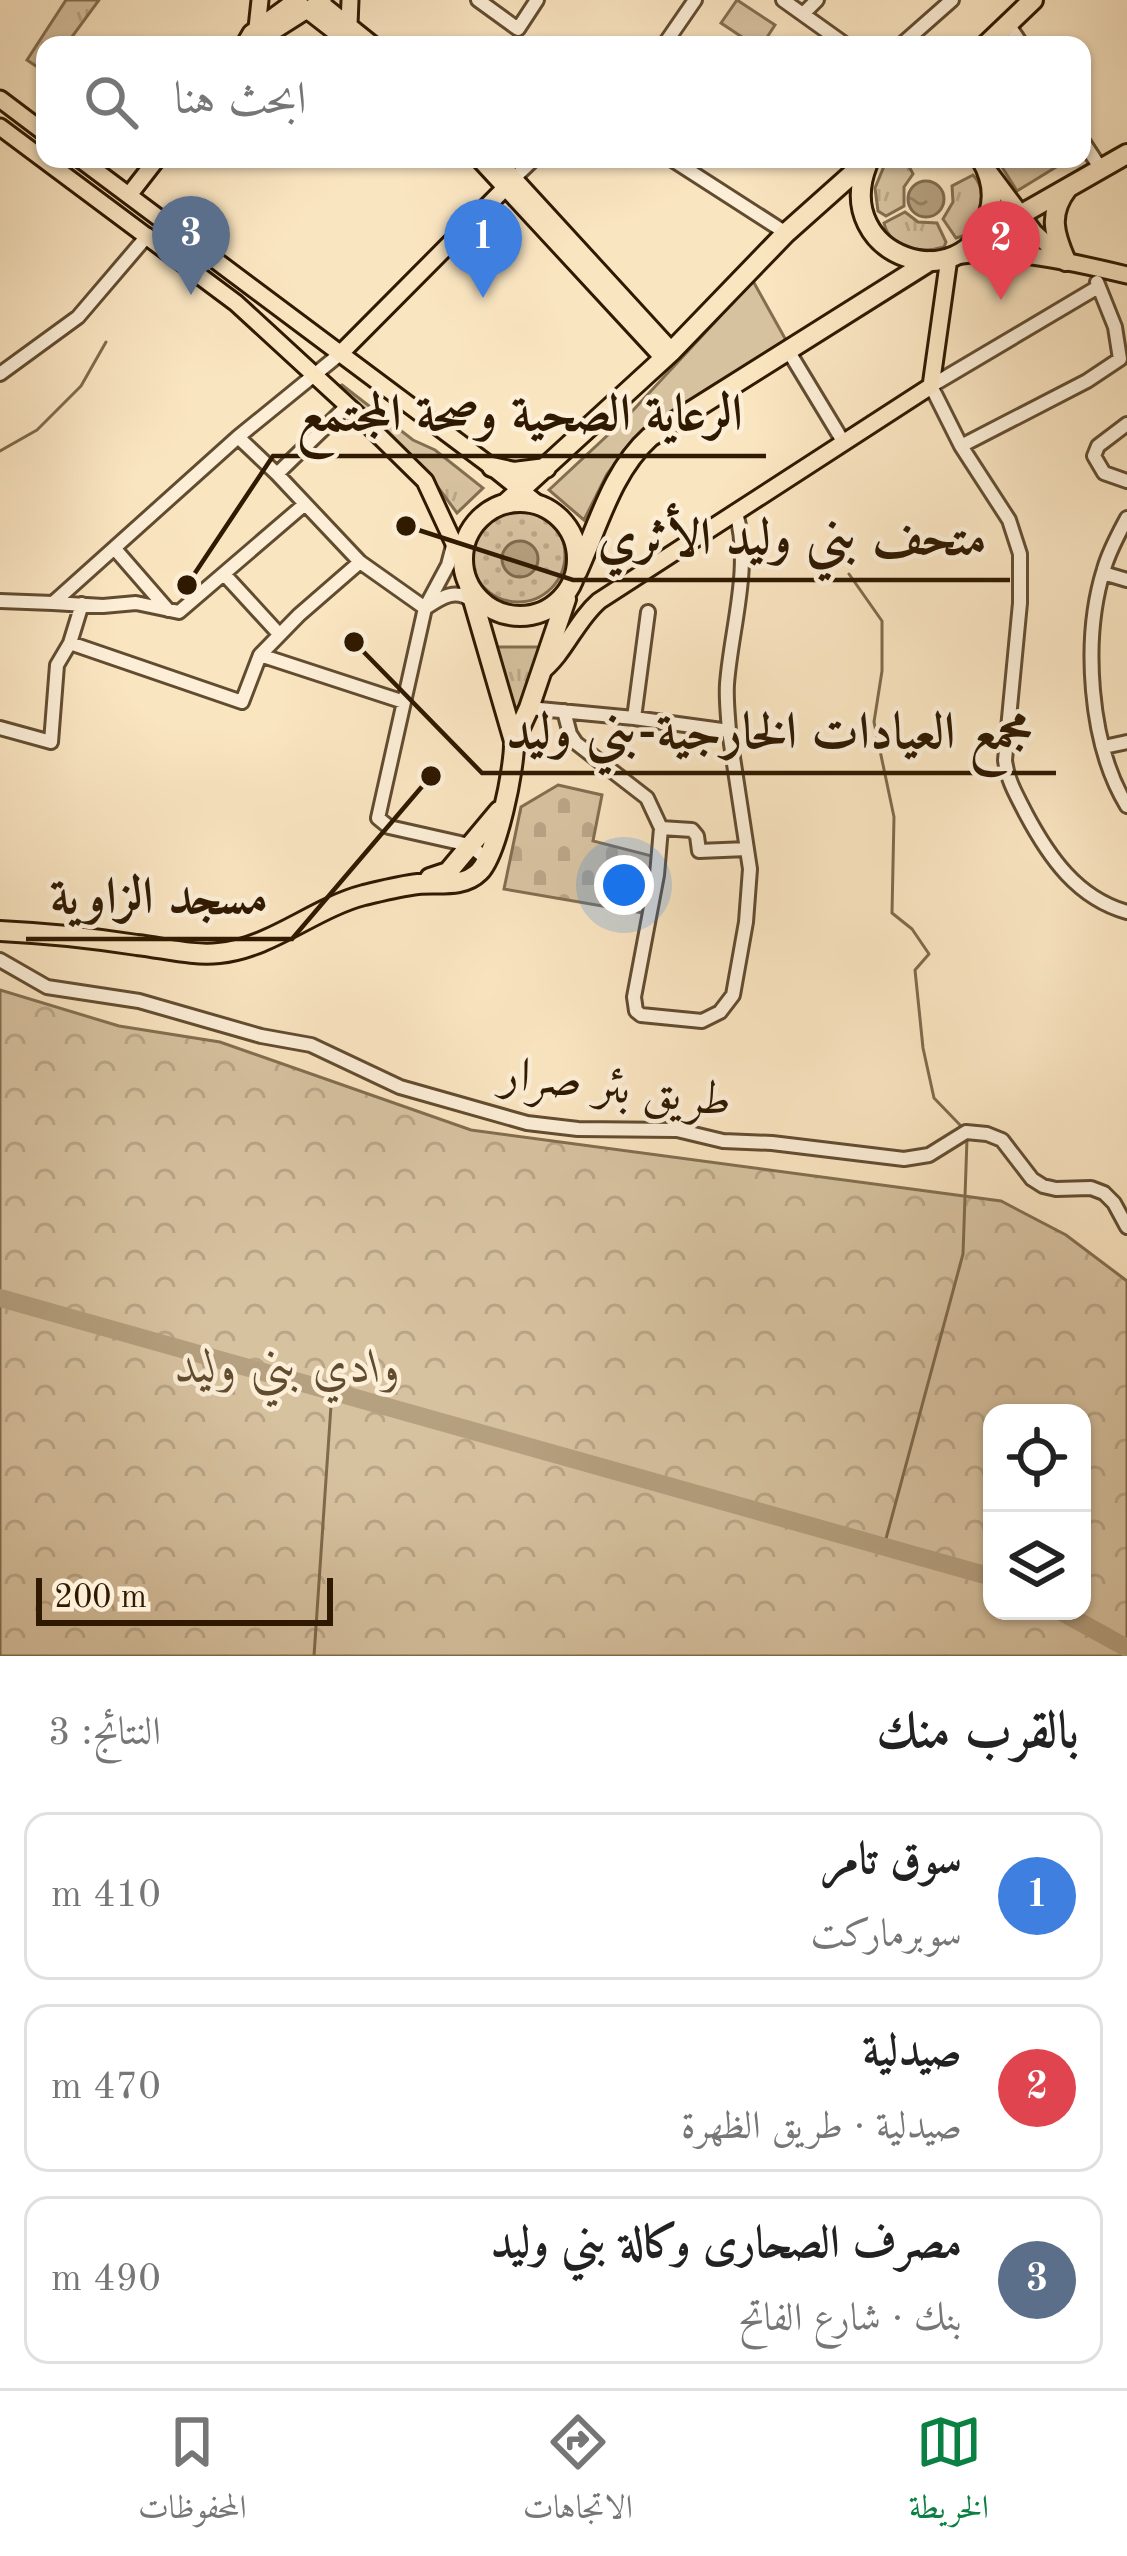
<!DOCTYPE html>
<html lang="ar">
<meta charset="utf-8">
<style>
:root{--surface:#fff;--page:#f6f6f6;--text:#222;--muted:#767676;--line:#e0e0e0;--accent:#0b8043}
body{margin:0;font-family:"Old Standard TT",Amiri,serif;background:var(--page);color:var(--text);direction:rtl}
.controls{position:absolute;right:36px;bottom:36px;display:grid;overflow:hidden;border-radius:24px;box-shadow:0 3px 9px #0004}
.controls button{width:108px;height:108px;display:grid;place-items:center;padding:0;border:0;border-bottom:3px solid var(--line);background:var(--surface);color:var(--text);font:60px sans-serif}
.scale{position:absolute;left:36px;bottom:30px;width:297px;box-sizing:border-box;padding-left:12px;border:6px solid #2f1900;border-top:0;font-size:33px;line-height:42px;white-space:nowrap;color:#2f1900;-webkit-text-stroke:9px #fceed7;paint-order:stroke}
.you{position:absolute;left:624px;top:885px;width:42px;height:42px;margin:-30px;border:9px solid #fff;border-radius:50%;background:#1a73e8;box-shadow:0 0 0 18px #1a73e833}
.badge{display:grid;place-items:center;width:78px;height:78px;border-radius:50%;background:var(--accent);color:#fff;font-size:39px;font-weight:700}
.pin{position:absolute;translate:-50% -99px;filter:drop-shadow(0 3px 6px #0008)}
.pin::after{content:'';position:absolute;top:63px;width:42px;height:36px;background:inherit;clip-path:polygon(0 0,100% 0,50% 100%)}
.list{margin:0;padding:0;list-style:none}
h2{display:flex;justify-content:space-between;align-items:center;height:156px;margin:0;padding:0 48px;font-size:51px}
h2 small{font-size:39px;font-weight:400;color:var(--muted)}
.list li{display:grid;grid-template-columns:78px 1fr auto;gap:36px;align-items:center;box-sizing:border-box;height:168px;margin:0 24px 24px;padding:0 24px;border:3px solid var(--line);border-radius:24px}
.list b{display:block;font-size:45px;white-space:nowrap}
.list p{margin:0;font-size:39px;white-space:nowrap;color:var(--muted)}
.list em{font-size:39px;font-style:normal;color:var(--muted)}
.icon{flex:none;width:66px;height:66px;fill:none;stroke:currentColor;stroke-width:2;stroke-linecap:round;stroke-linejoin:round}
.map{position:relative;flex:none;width:1127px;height:1656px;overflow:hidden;direction:ltr}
.search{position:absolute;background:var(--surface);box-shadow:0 3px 9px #0004;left:36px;right:36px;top:36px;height:132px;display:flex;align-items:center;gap:30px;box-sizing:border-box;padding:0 42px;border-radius:24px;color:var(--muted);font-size:45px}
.sheet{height:732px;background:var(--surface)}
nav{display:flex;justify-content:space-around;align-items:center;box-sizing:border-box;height:168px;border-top:3px solid var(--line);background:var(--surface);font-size:33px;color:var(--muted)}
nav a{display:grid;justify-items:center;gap:6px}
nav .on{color:var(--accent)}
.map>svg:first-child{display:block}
.grass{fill:url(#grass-tufts);stroke:#836e50;stroke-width:3}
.forest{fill:url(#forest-crowns);stroke:#836e50;stroke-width:3;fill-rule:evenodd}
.cemetery{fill:url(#cemetery-stones);stroke:#836e50;stroke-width:3}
.park{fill:#d7c2a0;stroke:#836e50;stroke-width:3}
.garden{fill:url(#garden-dots);stroke:#836e50;stroke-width:3}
.water{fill:url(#water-ripples);stroke:#7f6a4c;stroke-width:3}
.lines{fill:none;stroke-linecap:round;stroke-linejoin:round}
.stream{stroke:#7f6a4c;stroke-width:3}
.river{stroke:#b5a07f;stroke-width:18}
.minor-casing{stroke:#624c30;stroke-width:18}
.major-casing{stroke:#2f1900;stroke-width:21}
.highway-casing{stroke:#2f1900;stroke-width:24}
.minor{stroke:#fceed7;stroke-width:12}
.major{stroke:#fae5c1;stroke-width:15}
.highway{stroke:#fae5c1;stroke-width:18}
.labels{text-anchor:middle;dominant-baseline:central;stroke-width:9;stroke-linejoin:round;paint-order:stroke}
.street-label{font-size:48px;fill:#2f1900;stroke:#fceed7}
.park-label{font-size:48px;font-style:italic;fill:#614c30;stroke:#fceed7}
.leader{fill:none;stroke:#2f1900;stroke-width:4.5}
.callout-dot{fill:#2f1900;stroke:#fceed7;stroke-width:4.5}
.callout-label{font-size:51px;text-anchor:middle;font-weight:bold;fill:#2f1900;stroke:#fceed7;stroke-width:9;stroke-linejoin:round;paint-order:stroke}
</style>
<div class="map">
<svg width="1127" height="1656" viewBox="0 0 1127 1656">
<defs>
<pattern id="grass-tufts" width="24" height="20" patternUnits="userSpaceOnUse" patternTransform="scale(3)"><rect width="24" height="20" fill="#d7c2a0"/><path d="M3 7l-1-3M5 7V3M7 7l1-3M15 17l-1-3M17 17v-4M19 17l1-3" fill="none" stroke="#b9a688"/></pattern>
<pattern id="forest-crowns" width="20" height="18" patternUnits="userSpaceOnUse" patternTransform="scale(3)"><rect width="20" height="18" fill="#d7c2a0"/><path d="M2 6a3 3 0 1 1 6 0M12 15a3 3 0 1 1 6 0" fill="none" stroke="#b9a688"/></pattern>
<pattern id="cemetery-stones" width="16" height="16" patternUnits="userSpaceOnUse" patternTransform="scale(3)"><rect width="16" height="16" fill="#d7c2a0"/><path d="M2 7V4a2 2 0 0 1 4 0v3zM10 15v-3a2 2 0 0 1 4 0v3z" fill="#b9a688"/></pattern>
<pattern id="garden-dots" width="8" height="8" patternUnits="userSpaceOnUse" patternTransform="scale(3)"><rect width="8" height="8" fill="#d7c2a0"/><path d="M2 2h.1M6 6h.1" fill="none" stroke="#b9a688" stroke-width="1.8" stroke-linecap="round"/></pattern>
<pattern id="water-ripples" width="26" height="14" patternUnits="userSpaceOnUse" patternTransform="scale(3)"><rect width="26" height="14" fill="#b5a07f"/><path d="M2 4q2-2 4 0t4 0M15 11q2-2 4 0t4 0" fill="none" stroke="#948266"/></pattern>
</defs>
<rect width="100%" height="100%" fill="#fae5c1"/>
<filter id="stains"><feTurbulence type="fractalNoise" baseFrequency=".00167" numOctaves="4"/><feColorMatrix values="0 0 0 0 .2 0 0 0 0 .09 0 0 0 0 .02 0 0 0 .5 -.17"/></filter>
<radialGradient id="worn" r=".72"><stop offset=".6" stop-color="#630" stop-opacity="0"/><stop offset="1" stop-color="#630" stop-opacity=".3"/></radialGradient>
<path class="grass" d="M66 0H99L66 45H45V72L27 60Z
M887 159H905L913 174 904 187V206L886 216 878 211 875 188Z
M997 159H1065L1066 161 1017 191Z
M973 175C991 194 977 218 963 236L956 238 943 219 953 202 952 186Z
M905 212 918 222 937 223 946 242 944 247C921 254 890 249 884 223Z
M342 385 413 440 435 450 483 488 457 513 429 475 337 387Z
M495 647H540L516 714Z"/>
<path class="forest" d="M0 990 119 1026 220 1042 471 1130 1001 1201 1066 1235 1127 1281V1656H0ZM992 1413H1082V1611H992Z"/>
<path class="cemetery" d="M558 785 602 795 593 841 652 856 643 913 504 889 521 807Z"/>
<path class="park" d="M737 0 775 25 762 45H754L721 23Z
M753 281 787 342 672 415 626 449 607 474 584 520 549 490 625 419Z"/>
<path class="garden" d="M471 555a47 47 0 1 1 94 0a47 47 0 1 1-94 0Z"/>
<path class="water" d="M908 199a18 18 0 1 1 36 0a18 18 0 1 1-36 0Z
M502 559a18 18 0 1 1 36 0a18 18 0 1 1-36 0Z"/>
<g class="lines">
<path class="stream" d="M0 451 37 430 81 386 106 342
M849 574 882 621V671L874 722 894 817 892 913 912 929 929 954 915 970 923 1048 934 1098 961 1126
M884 1546 963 1254 967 1139
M314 1656 332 1391"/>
<path class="river" d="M0 1298 992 1577
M1060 1611 1127 1648"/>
<defs>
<path id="minor" d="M478 0 518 29 537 0
M783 0 846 45
M803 14 817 0
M1008 24 1022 45
M664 45 695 0
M901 45 952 0
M1082 140 1101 169
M671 159 786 233
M509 183 534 159
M1098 287 931 386 961 446 1009 520 1020 554V603L1005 760C1007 780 1017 796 1026 814 1049 857 1077 898 1127 912
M789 352 844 443
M0 374 78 317 148 235
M1127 424 1098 446 1094 456 1104 473 1127 481
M238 437 277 474 360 562 425 608
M961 446 1087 381 1120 359 1115 327 1097 282
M277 474 348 405
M1127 518C1118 535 1109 551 1104 569 1082 639 1089 744 1127 806
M454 542 448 565 425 608 378 818 389 827 469 845 487 859
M115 549 168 610
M1103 573 1127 580
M224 574 279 634
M0 601 53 603 238 437 340 354
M53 603 103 606 136 603 179 612 305 504
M427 607C442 597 456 588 472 601
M70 643 242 702 260 655 299 615 360 562
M260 655 404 702
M529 708 634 718 729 731C728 716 726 699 727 684 731 629 752 567 736 513
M564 711 570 734 576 743 647 798 661 828 657 875 634 997 636 1011 641 1015 702 1021 720 1012 733 995 746 922 750 869 729 731
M634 718 648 612
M0 728 51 742 57 665 70 643 82 604
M1104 747 1127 742
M661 828 692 830 697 836 699 851 747 849
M0 960 47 987 139 1001 261 1036 311 1045 400 1087 527 1123 578 1129 677 1130 723 1141 772 1143 904 1159 929 1155 966 1132 987 1134 1002 1140 1032 1179 1043 1186 1056 1189 1091 1188 1104 1193 1114 1203 1127 1227"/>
<path id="major" d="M294 0 352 45
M317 0 373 45
M349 25 350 0
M257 28 260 0
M244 45 251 33 296 0
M252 45 323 0
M0 99 45 133
M0 127 236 303 360 417 425 481 463 563
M80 159 492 467 538 504
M479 159 664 359
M496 159 672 351
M990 173 1034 232 1063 259
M129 195 157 159
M953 256C1013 248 1069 261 1127 275
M340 354 505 188
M540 673C565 654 575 622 599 601L931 386 949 258"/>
<path id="highway" d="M986 45 1033 0
M867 165C831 257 964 301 989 214 995 194 991 176 981 159
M980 238 1127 154
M1066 261C1054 234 1048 214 1067 189
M492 467 514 472 546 468
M463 559a57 57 0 1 1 114 0a57 57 0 1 1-114 0Z
M505 504 672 351 786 233 869 159
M577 572C598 526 612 471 650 437L930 261
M514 741 529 708 566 599
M430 878 448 872 499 811
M0 931C46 933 91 938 137 945 164 948 193 956 219 953 271 948 314 908 364 895 381 891 400 886 418 884 438 882 463 888 479 872 497 855 515 767 514 741L469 586"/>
</defs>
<use href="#minor" class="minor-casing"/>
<use href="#major" class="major-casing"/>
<use href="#highway" class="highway-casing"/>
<use href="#minor" class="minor"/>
<use href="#major" class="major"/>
<use href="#highway" class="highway"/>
</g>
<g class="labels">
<g class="street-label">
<text transform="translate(616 1089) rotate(7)">طريق بئر صرار</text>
</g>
<g class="park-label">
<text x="288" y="1369">وادي بني وليد</text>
</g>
</g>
<path class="leader" d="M187 585L273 456H766M406 526L573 580H1010M354 642L482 773H1056M431 776L292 939H26"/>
<g class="callout-dot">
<circle cx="187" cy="585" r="12"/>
<circle cx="406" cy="526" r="12"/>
<circle cx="354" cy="642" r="12"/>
<circle cx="431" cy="776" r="12"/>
</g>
<g class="callout-label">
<text x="520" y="430">الرعاية الصحية وصحة المجتمع</text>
<text x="792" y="554">متحف بني وليد الأثري</text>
<text x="769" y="748">مجمع العيادات الخارجية-بني وليد</text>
<text x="159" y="913">مسجد الزاوية</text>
</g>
<rect width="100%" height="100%" filter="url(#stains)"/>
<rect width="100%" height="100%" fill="url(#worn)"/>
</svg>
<div class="controls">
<button><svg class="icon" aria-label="locate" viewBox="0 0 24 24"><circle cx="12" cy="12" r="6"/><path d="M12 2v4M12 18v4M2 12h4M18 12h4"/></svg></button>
<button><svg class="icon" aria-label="layers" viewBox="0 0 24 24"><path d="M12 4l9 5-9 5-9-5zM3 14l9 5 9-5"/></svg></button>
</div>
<div class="scale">200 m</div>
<div class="you"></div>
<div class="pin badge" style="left:483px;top:298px;background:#3f7fe0">1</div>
<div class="pin badge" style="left:1001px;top:300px;background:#e0444e">2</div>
<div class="pin badge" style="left:191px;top:295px;background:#5c6f8a">3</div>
<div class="search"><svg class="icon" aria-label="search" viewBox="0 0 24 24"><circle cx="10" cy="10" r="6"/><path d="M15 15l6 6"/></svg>ابحث هنا</div>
</div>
<section class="sheet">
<h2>بالقرب منك<small>النتائج: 3</small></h2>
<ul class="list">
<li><span class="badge" style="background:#3f7fe0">1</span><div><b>سوق تامر</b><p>سوبرماركت</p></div><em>410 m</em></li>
<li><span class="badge" style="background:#e0444e">2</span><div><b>صيدلية</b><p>صيدلية · طريق الظهرة</p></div><em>470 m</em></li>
<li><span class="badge" style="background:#5c6f8a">3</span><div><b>مصرف الصحارى وكالة بني وليد</b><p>بنك · شارع الفاتح</p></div><em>490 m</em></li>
</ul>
</section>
<nav>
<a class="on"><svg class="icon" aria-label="map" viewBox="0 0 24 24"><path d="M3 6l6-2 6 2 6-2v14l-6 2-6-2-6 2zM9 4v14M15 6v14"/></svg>الخريطة</a>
<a><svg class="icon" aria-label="directions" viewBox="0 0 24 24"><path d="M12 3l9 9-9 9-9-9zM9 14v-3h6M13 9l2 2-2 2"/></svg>الاتجاهات</a>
<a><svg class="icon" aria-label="saved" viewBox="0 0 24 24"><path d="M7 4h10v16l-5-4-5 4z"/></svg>المحفوظات</a>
</nav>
